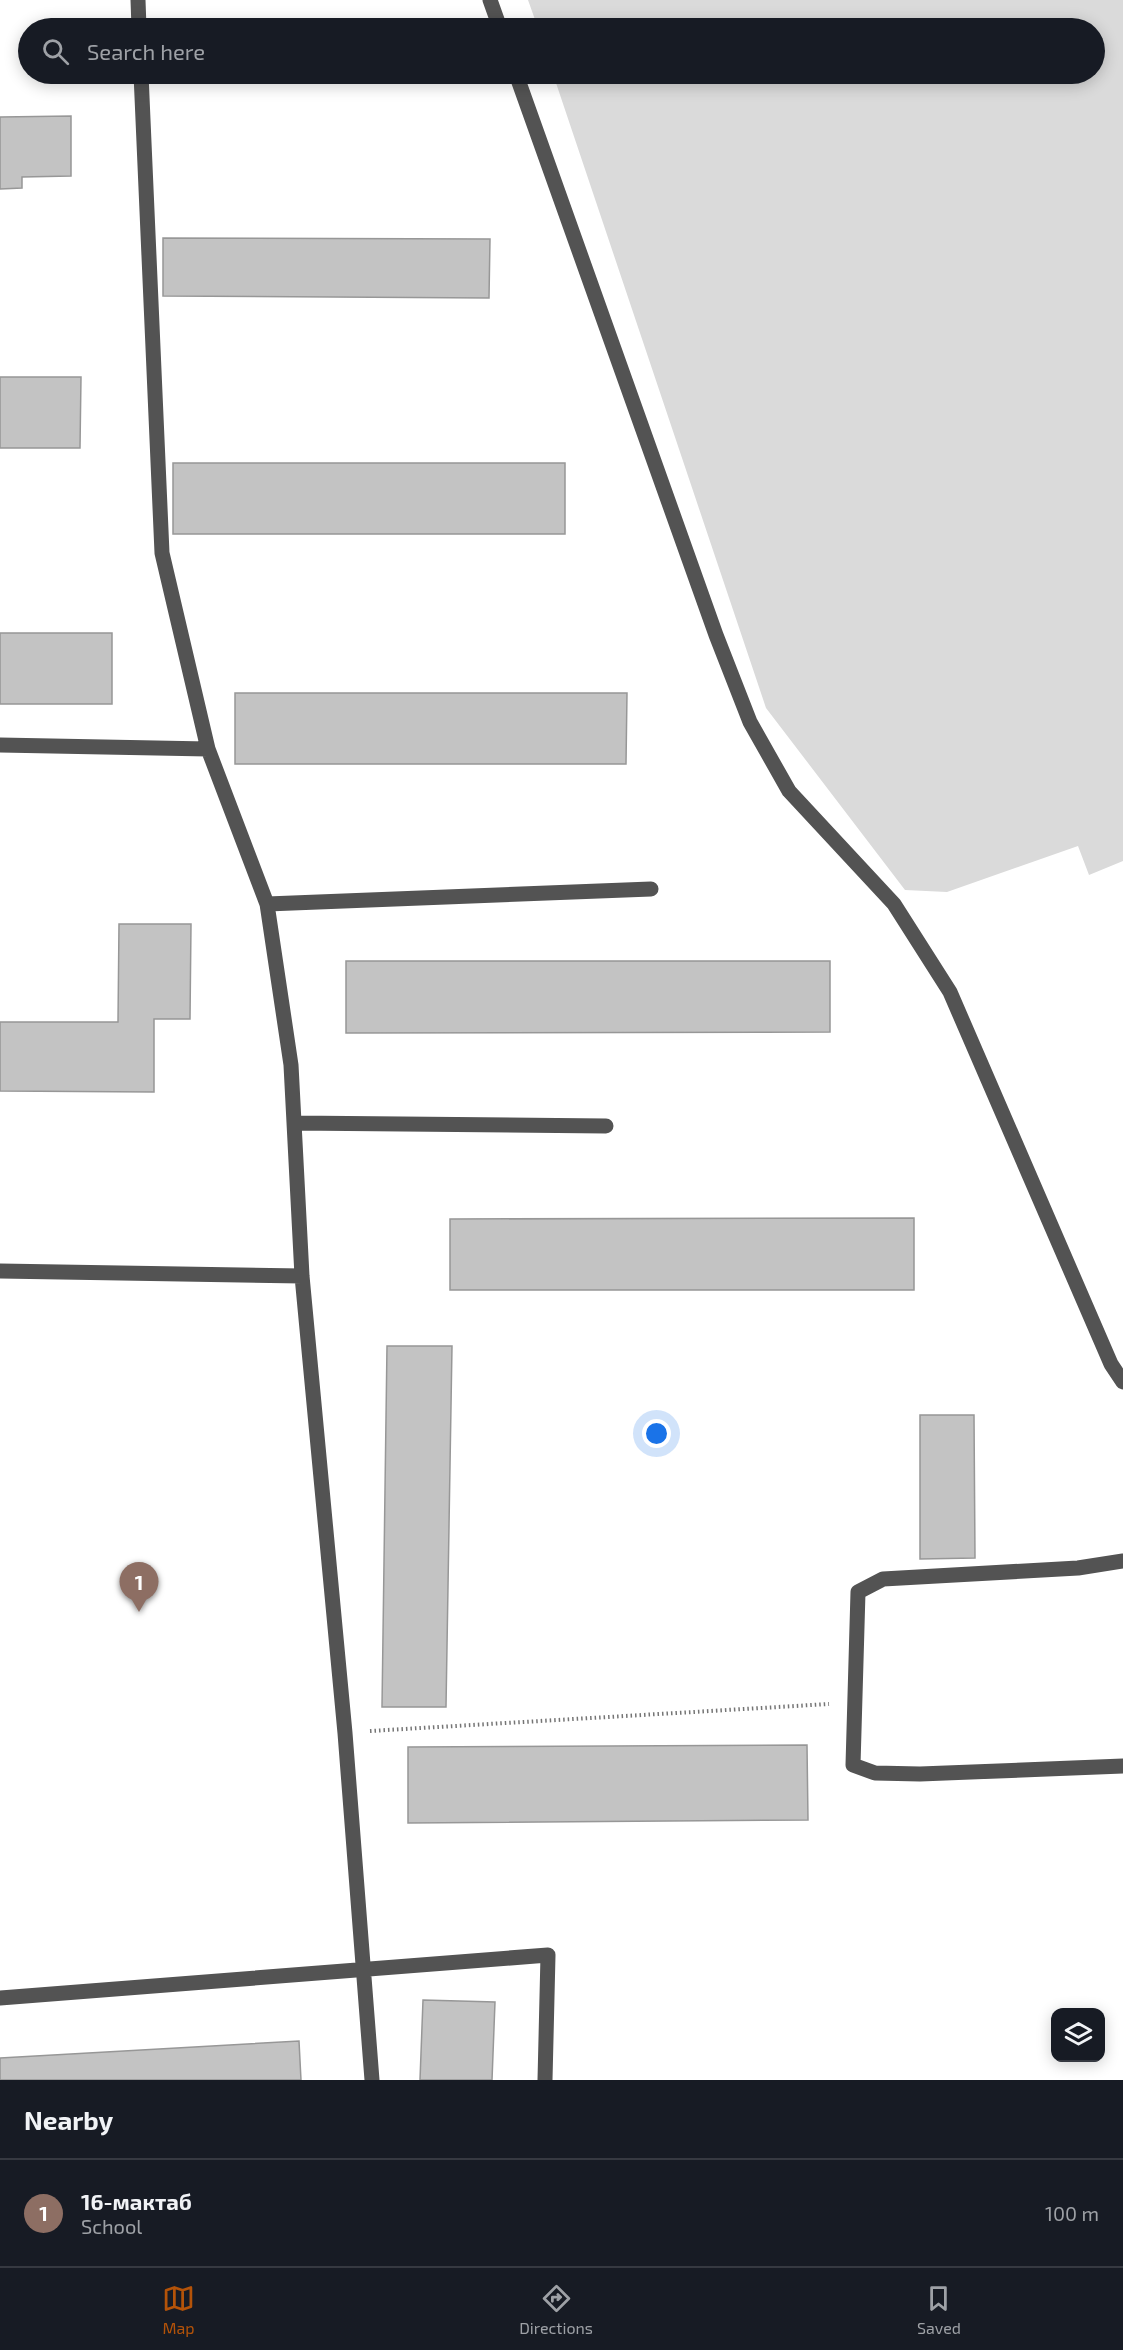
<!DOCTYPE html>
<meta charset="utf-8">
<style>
:root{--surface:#171b24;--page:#20242c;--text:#f1f3f6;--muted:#9ea1a6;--line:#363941;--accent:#b45309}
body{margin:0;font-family:"Exo 2",sans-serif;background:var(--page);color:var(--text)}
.controls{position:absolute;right:18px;bottom:18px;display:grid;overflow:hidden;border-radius:12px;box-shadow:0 3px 15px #0003}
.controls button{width:54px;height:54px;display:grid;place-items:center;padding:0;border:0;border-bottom:2px solid var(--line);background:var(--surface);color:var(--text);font:30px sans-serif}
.you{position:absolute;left:657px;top:1434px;width:21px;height:21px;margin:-15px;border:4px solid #fff;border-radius:50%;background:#1a73e8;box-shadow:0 0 0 9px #1a73e833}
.badge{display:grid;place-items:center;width:39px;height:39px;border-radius:50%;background:var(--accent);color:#fff;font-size:20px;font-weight:700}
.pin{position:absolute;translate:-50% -50px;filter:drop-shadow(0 2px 3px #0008)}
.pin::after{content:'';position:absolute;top:32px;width:21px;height:18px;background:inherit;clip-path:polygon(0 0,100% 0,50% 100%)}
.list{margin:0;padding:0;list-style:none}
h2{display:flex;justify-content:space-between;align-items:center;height:78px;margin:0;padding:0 24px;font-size:26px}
h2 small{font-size:20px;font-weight:400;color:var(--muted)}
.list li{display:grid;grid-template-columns:39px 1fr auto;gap:18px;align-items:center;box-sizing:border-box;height:108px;padding:0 24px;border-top:2px solid var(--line)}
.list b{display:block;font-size:22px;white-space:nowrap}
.list p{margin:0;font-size:20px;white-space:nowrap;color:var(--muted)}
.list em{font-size:20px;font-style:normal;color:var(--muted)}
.icon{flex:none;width:33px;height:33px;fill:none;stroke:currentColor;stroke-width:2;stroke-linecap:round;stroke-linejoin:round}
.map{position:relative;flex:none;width:1123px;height:2080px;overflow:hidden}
.search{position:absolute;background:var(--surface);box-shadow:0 3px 15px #0003;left:18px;right:18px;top:18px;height:66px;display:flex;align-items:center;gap:15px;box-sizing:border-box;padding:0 21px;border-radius:33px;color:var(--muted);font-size:22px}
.sheet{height:186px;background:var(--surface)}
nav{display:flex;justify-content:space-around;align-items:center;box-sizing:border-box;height:84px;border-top:2px solid var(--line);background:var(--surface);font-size:16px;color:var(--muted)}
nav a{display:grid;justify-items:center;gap:3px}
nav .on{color:var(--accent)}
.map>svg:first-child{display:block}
.green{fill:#dadada}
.building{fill:#c3c3c3;stroke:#979797;stroke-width:1.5}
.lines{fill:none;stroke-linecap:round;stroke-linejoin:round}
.path{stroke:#757575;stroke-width:4;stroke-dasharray:1.5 3;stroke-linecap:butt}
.minor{stroke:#535353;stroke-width:15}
</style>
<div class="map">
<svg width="1123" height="2080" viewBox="0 0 1123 2080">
<rect width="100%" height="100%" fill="#fff"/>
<path class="green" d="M528 0H1123V861L1089 875 1078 846 947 892 905 890 766 708 553 74H1094V28H538Z"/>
<path class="building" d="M71 116V176L22 177V188L0 189V117Z
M163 238 490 239 489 298 163 296Z
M0 377H81L80 448H0Z
M173 463H565V534H173Z
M0 633H112V704H0Z
M235 693H627L626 764H235Z
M119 924H191L190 1019H154V1092L0 1091V1022H118Z
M346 961H830V1032L346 1033Z
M914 1218V1290H450V1219Z
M387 1346H452L446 1707H382Z
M920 1415H974L975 1558 920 1559Z
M807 1745 808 1820 408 1823V1747Z
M423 2000 495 2002 492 2080H420Z
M299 2041 301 2080H0V2058Z"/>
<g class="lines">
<path class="path" d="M370 1731 829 1704"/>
<path class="minor" d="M138 0 139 28
M490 0 500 28
M141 74 162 553 208 749 267 904 291 1065 302 1276 345 1733 372 2080
M516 74 716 635 750 722 789 791 894 904 950 992 1111 1364 1123 1382
M0 745 208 749
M267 904 651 889
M294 1123 606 1126
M0 1271 302 1276
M1123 1561 1078 1568 883 1579 858 1592 853 1765 875 1773 920 1774 1123 1766
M0 1998 548 1955 545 2080"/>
</g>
</svg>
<div class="controls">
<button><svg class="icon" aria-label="layers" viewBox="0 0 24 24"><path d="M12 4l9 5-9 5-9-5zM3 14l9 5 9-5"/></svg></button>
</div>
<div class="you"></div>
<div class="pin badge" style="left:139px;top:1612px;background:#8d6e63">1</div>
<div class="search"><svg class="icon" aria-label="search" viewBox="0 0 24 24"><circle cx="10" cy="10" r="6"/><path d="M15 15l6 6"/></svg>Search here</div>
</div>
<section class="sheet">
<h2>Nearby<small></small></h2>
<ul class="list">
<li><span class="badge" style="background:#8d6e63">1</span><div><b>16-мактаб</b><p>School</p></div><em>100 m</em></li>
</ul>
</section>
<nav>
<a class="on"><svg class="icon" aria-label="map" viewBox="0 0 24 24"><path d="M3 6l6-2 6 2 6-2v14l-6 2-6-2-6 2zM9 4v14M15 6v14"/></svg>Map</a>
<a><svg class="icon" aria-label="directions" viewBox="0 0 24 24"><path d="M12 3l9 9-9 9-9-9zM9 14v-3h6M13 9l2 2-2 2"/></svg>Directions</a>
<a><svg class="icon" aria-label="saved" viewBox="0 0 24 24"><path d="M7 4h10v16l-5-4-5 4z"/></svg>Saved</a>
</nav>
